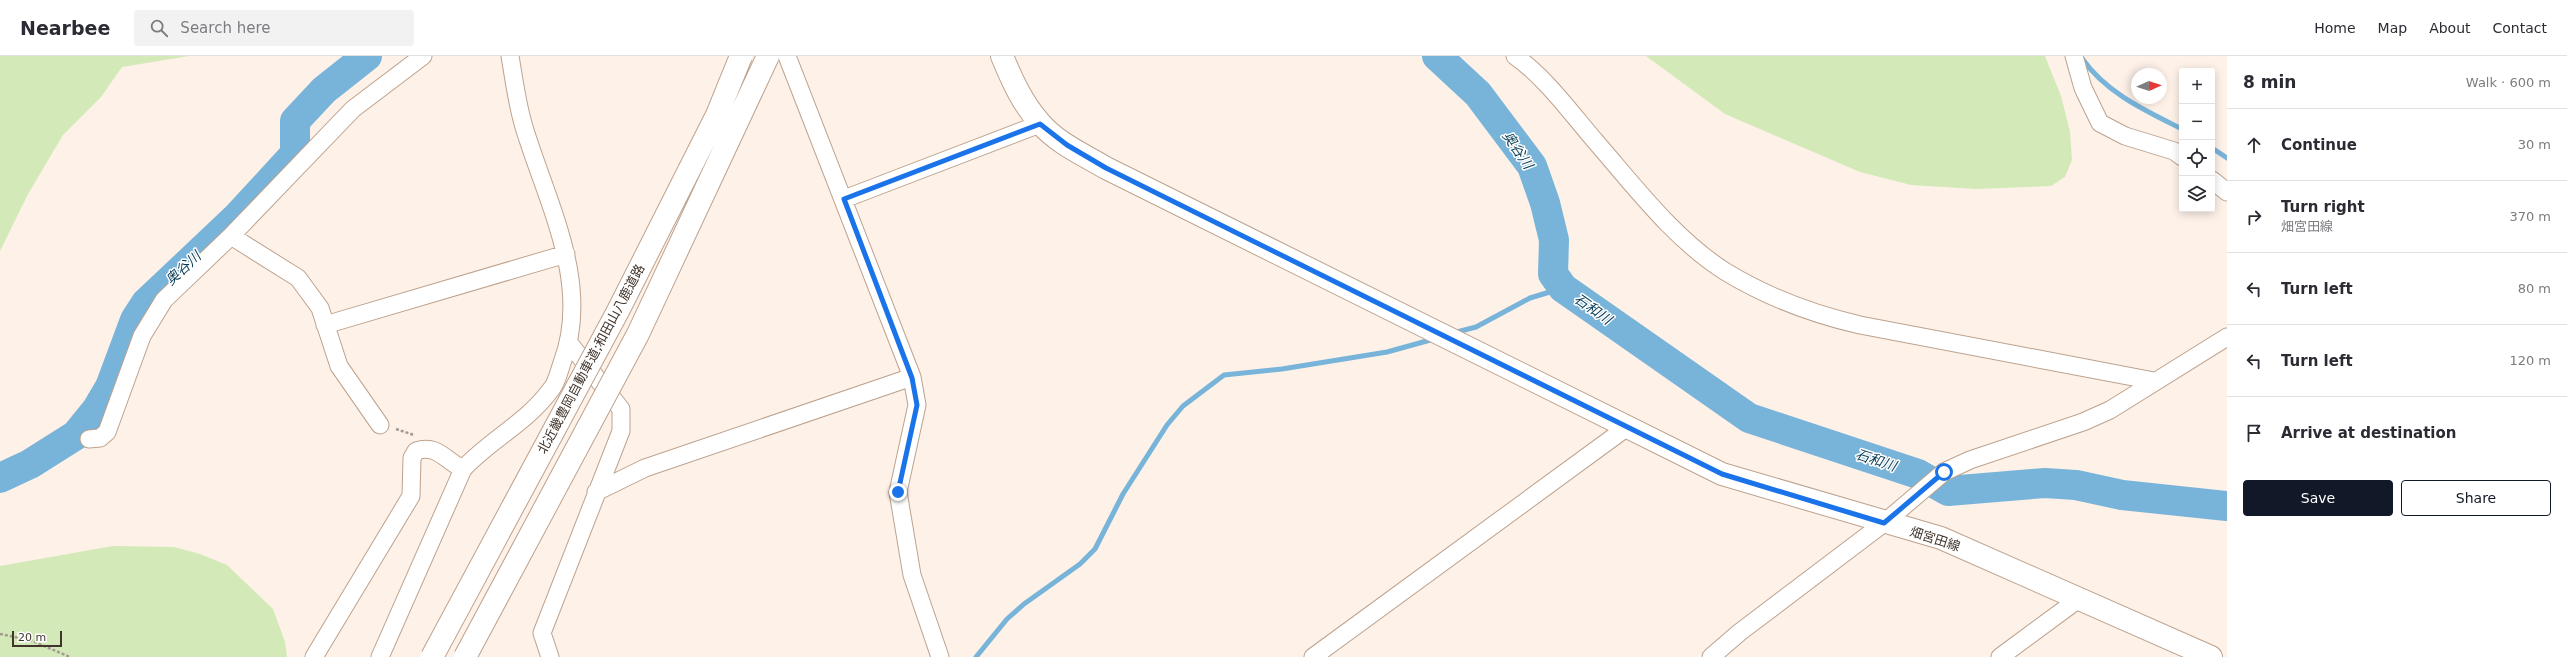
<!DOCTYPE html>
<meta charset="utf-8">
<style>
:root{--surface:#fff;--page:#f2f2f3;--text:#2b2b33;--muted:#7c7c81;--line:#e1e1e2;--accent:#111827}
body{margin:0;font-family:"DejaVu Sans","Noto Sans JP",sans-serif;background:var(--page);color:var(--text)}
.controls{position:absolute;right:12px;top:12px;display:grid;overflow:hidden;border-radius:4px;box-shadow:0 2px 10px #0003}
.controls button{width:36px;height:36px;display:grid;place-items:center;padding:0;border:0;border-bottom:1px solid var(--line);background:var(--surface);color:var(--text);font:20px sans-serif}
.compass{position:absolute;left:2131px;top:12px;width:36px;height:36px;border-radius:50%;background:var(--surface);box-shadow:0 2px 10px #0003;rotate:87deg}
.scale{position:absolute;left:12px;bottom:10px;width:50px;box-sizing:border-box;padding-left:4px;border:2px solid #40342c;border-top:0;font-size:11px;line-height:14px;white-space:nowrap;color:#40342c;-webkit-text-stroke:3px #fff;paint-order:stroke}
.stop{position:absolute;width:12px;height:12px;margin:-9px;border:3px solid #1a73e8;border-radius:50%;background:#fff}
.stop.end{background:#1a73e8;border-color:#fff;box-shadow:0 1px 4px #0008}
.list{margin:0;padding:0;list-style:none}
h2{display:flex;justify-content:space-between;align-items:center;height:52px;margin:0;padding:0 16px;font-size:17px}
h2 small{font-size:13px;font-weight:400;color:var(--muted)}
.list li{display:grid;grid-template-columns:26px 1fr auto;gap:12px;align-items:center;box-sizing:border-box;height:72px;padding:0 16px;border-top:1px solid var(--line)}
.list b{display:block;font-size:15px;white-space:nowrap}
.list p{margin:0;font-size:13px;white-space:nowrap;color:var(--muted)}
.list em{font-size:13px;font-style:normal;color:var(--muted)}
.actions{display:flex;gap:8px;padding:12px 16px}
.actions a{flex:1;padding:9px 0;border:1px solid var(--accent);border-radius:4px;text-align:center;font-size:14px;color:var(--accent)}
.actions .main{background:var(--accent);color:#fff}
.icon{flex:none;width:22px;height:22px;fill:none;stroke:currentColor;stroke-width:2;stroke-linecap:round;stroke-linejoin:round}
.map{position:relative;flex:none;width:2227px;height:601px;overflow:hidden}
header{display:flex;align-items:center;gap:24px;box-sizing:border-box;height:56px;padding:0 20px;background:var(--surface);border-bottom:1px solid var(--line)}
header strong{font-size:19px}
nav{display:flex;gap:22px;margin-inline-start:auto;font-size:14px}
.search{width:280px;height:36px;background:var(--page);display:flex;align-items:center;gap:10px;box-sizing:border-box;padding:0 14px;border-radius:4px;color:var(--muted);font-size:15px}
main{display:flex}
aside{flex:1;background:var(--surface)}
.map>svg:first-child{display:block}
.green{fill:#d3e9b8}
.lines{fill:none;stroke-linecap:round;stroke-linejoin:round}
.stream{stroke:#78b4d9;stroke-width:5}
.river{stroke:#78b4d9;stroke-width:30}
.minor-casing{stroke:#bda28d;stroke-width:19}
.secondary-casing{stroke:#bda28d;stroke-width:24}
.path{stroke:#a59991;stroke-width:2.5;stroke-dasharray:3 2;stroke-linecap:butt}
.minor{stroke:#fff;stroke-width:17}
.secondary{stroke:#fff;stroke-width:22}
.motorway-bridge-casing{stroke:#bda28d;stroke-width:24;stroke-linecap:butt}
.motorway-bridge{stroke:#fff;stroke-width:22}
.route{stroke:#1a73e8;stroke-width:5}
.labels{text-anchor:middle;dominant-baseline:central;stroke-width:3;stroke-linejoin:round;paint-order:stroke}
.street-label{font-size:13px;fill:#40342c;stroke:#fff}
.water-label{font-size:14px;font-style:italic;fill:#093c56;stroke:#fff}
</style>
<header>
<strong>Nearbee</strong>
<div class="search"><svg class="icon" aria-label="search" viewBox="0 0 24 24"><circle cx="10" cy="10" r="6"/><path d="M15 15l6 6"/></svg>Search here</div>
<nav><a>Home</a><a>Map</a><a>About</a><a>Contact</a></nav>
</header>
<main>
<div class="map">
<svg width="2227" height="601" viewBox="0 0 2227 601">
<rect width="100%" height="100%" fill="#fdf1e8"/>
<path class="green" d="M0 0H189L122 11 101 41 63 79 28 138 0 195Z
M1646 0H2045L2061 40 2070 76 2072 104 2065 121 2051 130 1976 133 1911 129 1860 116 1725 58Z
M113 490 174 491 200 498 227 509 273 553 285 586 287 601H0V510Z"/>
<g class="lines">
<path class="stream" d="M2081 1C2106 37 2144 54 2182 73
M2212 92 2227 102
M1453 277 1476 271 1530 242 1563 232
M976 601 1007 563 1024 548 1080 508 1095 493 1123 438 1167 369 1183 350 1224 319 1282 313 1387 296 1434 283"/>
<path class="river" d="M1437 0 1478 38 1532 110 1545 147 1554 184 1553 218 1563 232 1749 362 1918 418 1948 435 2045 427 2076 429 2122 439 2227 450
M0 422 30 408 76 379 97 353 110 331 135 264 146 247 237 161 295 98V65L324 34 367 0"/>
<defs>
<path id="minor" d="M787 0 912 321 917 349 898 436 912 519 940 601
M1515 0C1546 22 1571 57 1596 86 1635 131 1675 184 1726 216 1769 242 1812 258 1860 269L2154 325
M2074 0 2083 32 2100 67 2125 80 2174 95 2182 101
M2212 124 2227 136
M844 143 1040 68
M231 180 298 222 320 252 339 310 380 369
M325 269 566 198
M89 383 100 382 107 376 142 280 164 244 231 180 353 53 423 0
M596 436 645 412 912 321
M314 601 411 440 412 402 416 395C438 388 444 404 463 413
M380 601 463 413C491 383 528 366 552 332 557 326 559 315 562 307 592 228 547 147 524 71 517 48 514 23 510 0
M550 601 542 577 621 375V353L570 288
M1313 601 1626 372
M1711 601 1740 576 1884 467 1944 416 1970 404 2083 366 2110 354 2227 281
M2000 601 2080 542"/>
<path id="secondary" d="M1002 0C1012 24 1022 47 1040 67 1057 87 1084 99 1106 112L1722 418 1941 482 2211 601"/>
</defs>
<use href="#minor" class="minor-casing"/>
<use href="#secondary" class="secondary-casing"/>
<path class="path" d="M396 373 414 379
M0 578 30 584 70 601"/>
<use href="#minor" class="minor"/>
<use href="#secondary" class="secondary"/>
<defs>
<path id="motorway-bridge" d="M432 601 618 255 717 59 741 0
M465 601 638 278 768 0"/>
</defs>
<use href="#motorway-bridge" class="motorway-bridge-casing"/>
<use href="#motorway-bridge" class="motorway-bridge"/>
</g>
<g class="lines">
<path class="route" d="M898 436 917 349 912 322 844 143 1040 68 1067 89 1106 112 1722 418 1884 467 1944 416"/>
</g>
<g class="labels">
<g class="street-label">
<text transform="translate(591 303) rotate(-62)">北近畿豊岡自動車道;和田山八鹿道路</text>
<text transform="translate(1935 483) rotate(18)">畑宮田線</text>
</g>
<g class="water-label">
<text transform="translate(1518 94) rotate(56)">奥谷川</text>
<text transform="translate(183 212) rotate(-43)">奥谷川</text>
<text transform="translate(1593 253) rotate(35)">石和川</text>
<text transform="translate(1876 404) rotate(18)">石和川</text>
</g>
</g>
</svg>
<div class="controls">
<button>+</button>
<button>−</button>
<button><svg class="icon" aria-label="locate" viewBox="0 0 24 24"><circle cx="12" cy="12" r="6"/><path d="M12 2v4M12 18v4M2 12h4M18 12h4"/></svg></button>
<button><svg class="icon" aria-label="layers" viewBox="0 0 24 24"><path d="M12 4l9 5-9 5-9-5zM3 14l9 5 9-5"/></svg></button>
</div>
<svg class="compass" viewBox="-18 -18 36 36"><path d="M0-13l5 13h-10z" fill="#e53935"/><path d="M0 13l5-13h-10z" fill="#7c7c81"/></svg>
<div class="scale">20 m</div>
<div class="stop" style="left:1944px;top:416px"></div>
<div class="stop end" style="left:898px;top:436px"></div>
</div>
<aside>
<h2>8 min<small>Walk · 600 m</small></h2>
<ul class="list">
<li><svg class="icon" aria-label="ahead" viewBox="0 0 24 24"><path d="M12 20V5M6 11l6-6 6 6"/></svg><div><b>Continue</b></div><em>30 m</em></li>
<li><svg class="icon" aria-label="right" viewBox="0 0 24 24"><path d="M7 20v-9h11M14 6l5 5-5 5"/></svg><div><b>Turn right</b><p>畑宮田線</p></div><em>370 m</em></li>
<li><svg class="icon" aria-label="left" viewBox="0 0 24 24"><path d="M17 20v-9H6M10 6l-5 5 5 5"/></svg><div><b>Turn left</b></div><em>80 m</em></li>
<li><svg class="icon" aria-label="left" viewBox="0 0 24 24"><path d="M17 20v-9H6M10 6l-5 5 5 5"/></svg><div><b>Turn left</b></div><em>120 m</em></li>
<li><svg class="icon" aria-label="arrive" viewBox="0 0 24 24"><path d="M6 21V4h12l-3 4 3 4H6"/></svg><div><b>Arrive at destination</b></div></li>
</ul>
<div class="actions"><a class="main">Save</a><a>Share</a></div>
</aside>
</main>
